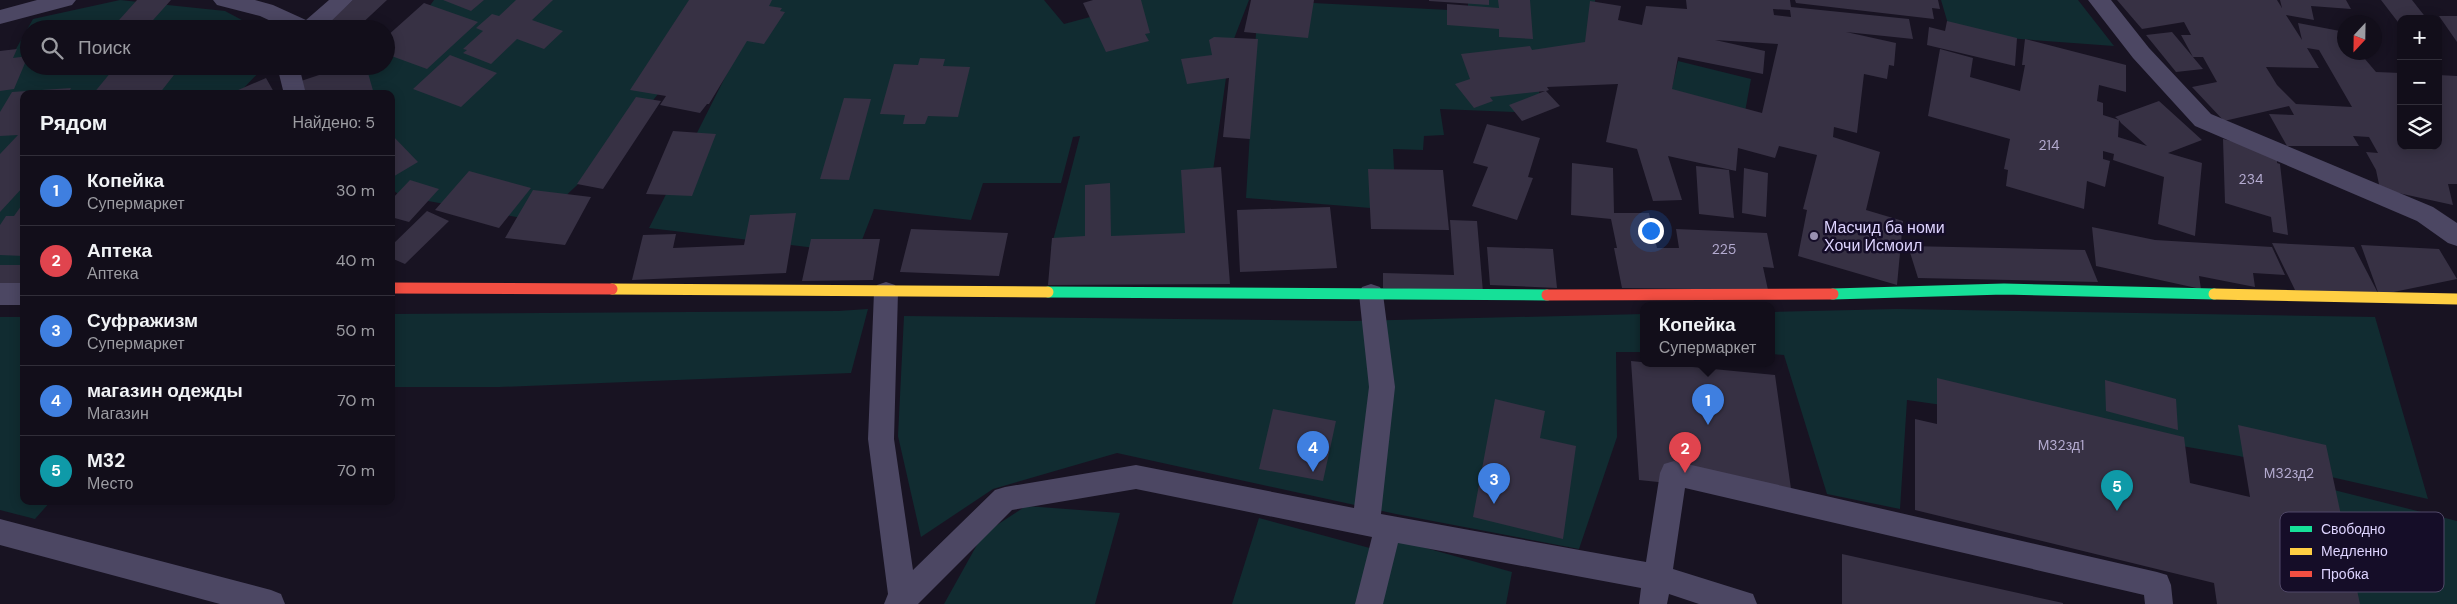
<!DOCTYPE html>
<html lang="ru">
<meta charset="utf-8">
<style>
:root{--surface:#120e1a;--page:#1f1c27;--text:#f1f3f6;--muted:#9c9ca2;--line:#312e39;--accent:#0f766e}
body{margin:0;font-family:"DM Sans",sans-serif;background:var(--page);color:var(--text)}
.controls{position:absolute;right:15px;top:15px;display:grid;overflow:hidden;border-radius:10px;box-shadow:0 2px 12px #0003}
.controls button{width:45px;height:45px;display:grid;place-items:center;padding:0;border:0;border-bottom:1px solid var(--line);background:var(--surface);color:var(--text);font:25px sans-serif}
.compass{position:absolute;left:2337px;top:15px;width:45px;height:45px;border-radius:50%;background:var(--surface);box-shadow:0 2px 12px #0003;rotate:202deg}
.you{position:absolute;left:1650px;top:230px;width:18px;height:18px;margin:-12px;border:4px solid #fff;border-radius:50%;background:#1a73e8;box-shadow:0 0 0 8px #1a73e833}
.badge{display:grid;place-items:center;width:32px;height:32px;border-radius:50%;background:var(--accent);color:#fff;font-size:16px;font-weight:700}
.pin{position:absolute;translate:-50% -41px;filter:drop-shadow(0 1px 2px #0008)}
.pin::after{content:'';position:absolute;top:26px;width:18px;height:15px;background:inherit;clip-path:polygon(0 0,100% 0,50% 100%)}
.popup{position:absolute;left:1640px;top:302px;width:135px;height:65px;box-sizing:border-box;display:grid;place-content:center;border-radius:10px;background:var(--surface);filter:drop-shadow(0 1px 4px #0005);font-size:16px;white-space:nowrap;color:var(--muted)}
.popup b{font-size:19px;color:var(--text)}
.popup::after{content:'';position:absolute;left:50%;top:100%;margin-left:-10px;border:10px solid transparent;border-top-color:var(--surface)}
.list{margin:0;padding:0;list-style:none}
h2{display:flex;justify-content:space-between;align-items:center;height:65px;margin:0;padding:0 20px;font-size:21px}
h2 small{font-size:16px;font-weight:400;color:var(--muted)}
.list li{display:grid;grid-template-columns:32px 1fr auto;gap:15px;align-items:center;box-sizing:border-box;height:70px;padding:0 20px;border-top:1px solid var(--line)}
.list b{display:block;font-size:19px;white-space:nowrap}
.list p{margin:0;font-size:16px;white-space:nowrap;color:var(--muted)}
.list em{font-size:16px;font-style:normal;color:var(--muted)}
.icon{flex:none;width:28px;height:28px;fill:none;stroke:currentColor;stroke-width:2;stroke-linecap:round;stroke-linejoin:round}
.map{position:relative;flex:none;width:2457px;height:604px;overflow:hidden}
.search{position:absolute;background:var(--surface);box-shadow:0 2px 12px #0003;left:20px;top:20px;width:375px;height:55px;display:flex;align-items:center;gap:12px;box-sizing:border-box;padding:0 18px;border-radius:28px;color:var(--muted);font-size:19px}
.panel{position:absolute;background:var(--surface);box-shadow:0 2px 12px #0003;left:20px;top:90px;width:375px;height:415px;border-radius:10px}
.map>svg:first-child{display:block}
.green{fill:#112c31}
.building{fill:#373144;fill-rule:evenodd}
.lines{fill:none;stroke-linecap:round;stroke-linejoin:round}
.lane{fill:#4c4763;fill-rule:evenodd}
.street{fill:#4c4763;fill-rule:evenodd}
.fast{stroke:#16e098;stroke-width:11}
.slow{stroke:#ffcf43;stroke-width:11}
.jam{stroke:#f24e42;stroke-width:11}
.poi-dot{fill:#9990b2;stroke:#150d28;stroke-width:2}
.labels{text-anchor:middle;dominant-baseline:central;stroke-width:5;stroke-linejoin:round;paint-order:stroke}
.number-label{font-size:14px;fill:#b4abd0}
.poi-label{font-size:16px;fill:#ded4ff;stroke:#150d28;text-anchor:start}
.key{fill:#150d28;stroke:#514968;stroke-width:1}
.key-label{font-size:14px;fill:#ded4ff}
</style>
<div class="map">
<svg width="2457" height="604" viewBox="0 0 2457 604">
<rect width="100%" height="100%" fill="#181322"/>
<path class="green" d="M120 0 225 11 259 29H29V66L264 67 238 94H24V278H0V77L33 19Z
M434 0H742L706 34 610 154 539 221 417 199 413 204 391 189V94H341L370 66H386V50L424 14Z
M764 0H1044L1064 24 1105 13 1128 0H1249L1230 49 1207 214 1181 259 1051 248 1080 136 1073 137 1061 183H983L971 220 874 209 857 253 649 228Z
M1258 0 1468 11V0H1595L1600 60 1537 67 1541 113 1440 109 1444 135 1424 136 1423 150 1393 149 1396 210 1246 198Z
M1941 0H2078L2114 46 1951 34Z
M1678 61 1751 79 1742 128 1667 109Z
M868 309 851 373 499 387H391V314L838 311Z
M1897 309 2375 317 2428 499 2239 456 1977 410 1907 400 1900 509 1827 494 1784 355 1772 354V312Z
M1644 314V352H1616L1617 437 1579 549 1396 514 1117 453 993 489 921 537 898 436 904 316 1353 321Z
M0 317H24V501H51L35 519 0 510Z
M2334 490 2457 521V604H2358Z
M1026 506 1120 513 1095 604H944L983 534Z
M1259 518 1377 550 1363 604H1232Z
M1397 540 1512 572 1506 604H1381Z"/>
<path class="building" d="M137 0H171L145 29H111Z
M353 0H387L356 29H346L328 23Z
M443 0H484L471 11Z
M516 0H553L532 20 563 31 544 49 517 39 491 64 463 53 467 50 463 49 483 31 476 28 492 14 499 16Z
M689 0H772L769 6 782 8 780 11 785 12 764 44 747 41 709 104H707L700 113 660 105 666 96 630 90Z
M1093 0H1141L1150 33 1145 34 1149 41 1106 52 1083 3Z
M1251 0H1314L1308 38 1244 32Z
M1429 0H1489V5L1429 1Z
M1498 0H1530L1533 39 1499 37V29L1447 25V4L1499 8Z
M1686 0H1790L1791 7 1909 19 1913 39 1846 32 1896 43 1894 66 1889 65 1887 79 1864 74 1857 133 1834 127 1833 137 1880 152 1866 210 1903 221 1897 285 1798 256 1807 210 1803 209 1817 155 1779 146 1775 158 1738 148 1736 171 1668 156 1682 200 1653 201 1637 149 1606 142 1618 84 1547 87 1549 90 1546 91 1560 106 1522 121 1509 105 1545 91 1490 97 1493 101 1474 108 1455 84 1470 79 1461 54 1530 46 1532 50 1585 42 1590 1 1621 6 1618 20 1642 25 1646 6 1687 9ZM1773 9 1790 10 1791 17 1774 15ZM1715 40 1778 44 1762 113 1672 89 1678 57 1763 74 1765 51Z
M1795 0H1938L1940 9 1932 8 1934 19 1796 3Z
M2117 0H2277L2282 8 2280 0H2346L2351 9 2311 6 2314 20 2286 15 2302 40 2298 23 2340 31 2344 52H2359L2376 72 2401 73V146H2438V75L2457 76V184H2448L2453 205 2380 189 2376 170 2366 152 2378 153 2369 137 2353 136 2359 146H2287L2269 114 2294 115 2289 106 2224 121 2192 87 2217 82 2203 57H2193L2203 69 2176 72 2146 35 2172 32 2193 57 2181 35H2191L2184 22 2142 29ZM2307 48 2319 50 2352 107 2296 104 2277 85 2266 67 2319 68Z
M2381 0H2412L2427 19H2401V26Z
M424 3 478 22 427 69 386 54V37Z
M2439 16H2457V42Z
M1947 21 2017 38 2015 66 1927 45 1929 27 1945 31Z
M153 23 206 27V29H148Z
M1214 37 1258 39 1250 139 1223 137 1229 78 1187 84 1181 59 1212 55 1209 40Z
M2025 39 2126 65V92L2099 85 2097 101 2103 103V115L2119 120 2115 117 2159 101 2202 140 2168 153 2202 163 2195 236 2158 224 2164 177 2113 160 2114 154 2103 151V159L2110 161 2105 187 2087 181 2084 209 2006 186 2008 170 2004 169 2010 139 1928 116 1940 49 1973 58 1970 77 2020 91 2025 65H2022ZM2119 120 2121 123 2147 146 2118 137Z
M17 49 13 58 28 56 14 89 0 91V51Z
M450 55 497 73 461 107 413 89Z
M920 58 945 59 943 66 970 67 958 117 928 116 925 124H903L905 115 880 114 894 64 918 65Z
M116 66H181L159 94H93Z
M346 66H366L374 94H304L301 81Z
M266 78 275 94H229Z
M71 88 68 94H24V127L21 132 24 129V186L0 212V154L18 135 0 136V112L12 92Z
M636 97 661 101 603 189 577 184Z
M844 98 871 99 849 180 820 179Z
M1487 124 1540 138 1528 177 1533 178 1517 220 1472 206 1488 167 1473 163Z
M673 131 716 134 692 196 646 194Z
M391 134 418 162 391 178Z
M2223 139 2248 145 2277 155V163L2280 164 2288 235 2273 232 2271 217 2225 203Z
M1572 163 1613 168 1614 213H1649L1657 248H1679L1676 229 1767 233 1774 268 1763 267 1768 290 1622 288 1614 248H1617L1611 219 1571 215Z
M1696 166 1729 170 1734 218 1699 214Z
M1221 167 1230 284 1048 285 1052 238 1085 236V185L1110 183 1111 236 1185 233 1181 170Z
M1744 168 1768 173 1766 217 1742 213Z
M1368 169 1443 170 1449 230 1371 229Z
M469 171 531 188 499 228 435 210Z
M410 180 439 189 409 222 391 217V200Z
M533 190 591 197 565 245 505 238Z
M24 202V256L0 255V225L6 216H14Z
M1330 207 1337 268 1240 272 1237 210Z
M427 211 449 221 405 264 391 258V246Z
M796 213 786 273 632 280 643 235 676 234 673 248 744 245 750 215Z
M1450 220 1477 221 1483 292 1383 288V273L1454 275Z
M2092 227 2155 240 2272 247 2285 275 2253 273 2255 287 2199 276 2201 289 2096 266Z
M911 229 1008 233 999 276 900 272Z
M811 239H880L873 280 802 281Z
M2272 243 2354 247 2379 295 2295 290Z
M2361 245 2439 249 2457 279 2379 295Z
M1908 246 2085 250 2098 282 1918 278Z
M1487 247 1553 249 1557 288 1490 285Z
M0 265H24V288H0Z
M1631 361 1775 375 1792 496 1639 480Z
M1937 378 2184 437 2190 483 2250 497 2238 425 2326 445 2360 604H2217L2214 583 1915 510V419L1937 424Z
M2105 380 2176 399 2178 430 2106 411Z
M1495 399 1545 411 1540 438 1576 446 1563 539 1473 517Z
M1273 409 1336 421 1323 481 1259 469Z
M1842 554 2063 603V604H1842Z"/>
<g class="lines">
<path class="lane" d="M37 0H76L72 5 0 24V10Z
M213 0H255L273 5 306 20 329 0H353L323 29H288L260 16 217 5Z
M2088 0H2111L2149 48 2211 114 2433 207 2457 223V246L2448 243 2417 221 2195 126 2133 58Z
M282 66H304L301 74 306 94H284L279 74Z
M886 282 895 285 898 292 894 439 913 570 995 490 1005 487 1136 465 1354 508 1369 387 1359 294 1362 287 1371 284 1380 287 1383 294 1395 387 1381 514 1646 562 1660 473 1664 464 1674 461 2157 572 2167 575 2171 585 2173 604H2145L2144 595 1685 488 1673 569 1753 594 1757 604H1699L1669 594 1667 604H1639L1641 588 1398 543 1383 604H1355L1372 537 1136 489 1012 510 918 604H884L888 594 868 439 874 292 877 285Z
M0 519 271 590 281 594 285 604H220L0 545Z"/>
<path class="street" d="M0 283H24V305H0Z"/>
<path class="fast" d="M1048 292 1547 295
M1833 294 2004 289 2214 294"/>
<path class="slow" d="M612 289 1048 292
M2214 294 2457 299"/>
<path class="jam" d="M391 288 612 289
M1547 295 1833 294"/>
</g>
<circle class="poi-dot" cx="1814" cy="236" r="5"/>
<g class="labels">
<g class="number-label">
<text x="2049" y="145">214</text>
<text x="2251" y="179">234</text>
<text x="1724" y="249">225</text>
<text x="2061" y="445">М32зд1</text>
<text x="2289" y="473">М32зд2</text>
</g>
<g class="poi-label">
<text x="1824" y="227">Масчид ба номи<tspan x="1824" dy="18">Хочи Исмоил</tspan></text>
</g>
</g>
<rect x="2280" y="512" width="164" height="80" rx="8" class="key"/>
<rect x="2290" y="526" width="22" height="6" fill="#16e098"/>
<rect x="2290" y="548" width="22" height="7" fill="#ffcf43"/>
<rect x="2290" y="571" width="22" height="6" fill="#f24e42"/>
<g class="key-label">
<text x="2321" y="534">Свободно</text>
<text x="2321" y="556">Медленно</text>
<text x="2321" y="579">Пробка</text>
</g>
</svg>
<div class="controls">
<button>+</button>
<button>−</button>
<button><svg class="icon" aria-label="layers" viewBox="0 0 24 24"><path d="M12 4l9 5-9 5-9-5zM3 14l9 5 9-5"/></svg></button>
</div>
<svg class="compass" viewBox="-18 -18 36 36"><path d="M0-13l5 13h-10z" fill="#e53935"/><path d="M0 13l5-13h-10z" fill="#9c9ca2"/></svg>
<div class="you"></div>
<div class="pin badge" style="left:1708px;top:425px;background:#3f7fe0">1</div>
<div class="popup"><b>Копейка</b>Супермаркет</div>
<div class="pin badge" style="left:1685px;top:473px;background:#e0444e">2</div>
<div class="pin badge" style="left:1494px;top:504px;background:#3f7fe0">3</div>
<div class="pin badge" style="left:1313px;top:472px;background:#3f7fe0">4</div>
<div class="pin badge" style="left:2117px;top:511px;background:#0f9aa8">5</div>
<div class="search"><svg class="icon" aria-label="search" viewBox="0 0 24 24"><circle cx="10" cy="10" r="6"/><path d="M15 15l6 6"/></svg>Поиск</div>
<section class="panel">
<h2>Рядом<small>Найдено: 5</small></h2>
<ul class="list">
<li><span class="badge" style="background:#3f7fe0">1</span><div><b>Копейка</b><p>Супермаркет</p></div><em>30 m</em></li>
<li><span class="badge" style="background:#e0444e">2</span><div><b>Аптека</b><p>Аптека</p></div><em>40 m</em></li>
<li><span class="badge" style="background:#3f7fe0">3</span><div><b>Суфражизм</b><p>Супермаркет</p></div><em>50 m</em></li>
<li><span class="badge" style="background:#3f7fe0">4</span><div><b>магазин одежды</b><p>Магазин</p></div><em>70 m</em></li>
<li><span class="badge" style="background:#0f9aa8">5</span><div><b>М32</b><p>Место</p></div><em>70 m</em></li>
</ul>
</section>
</div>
